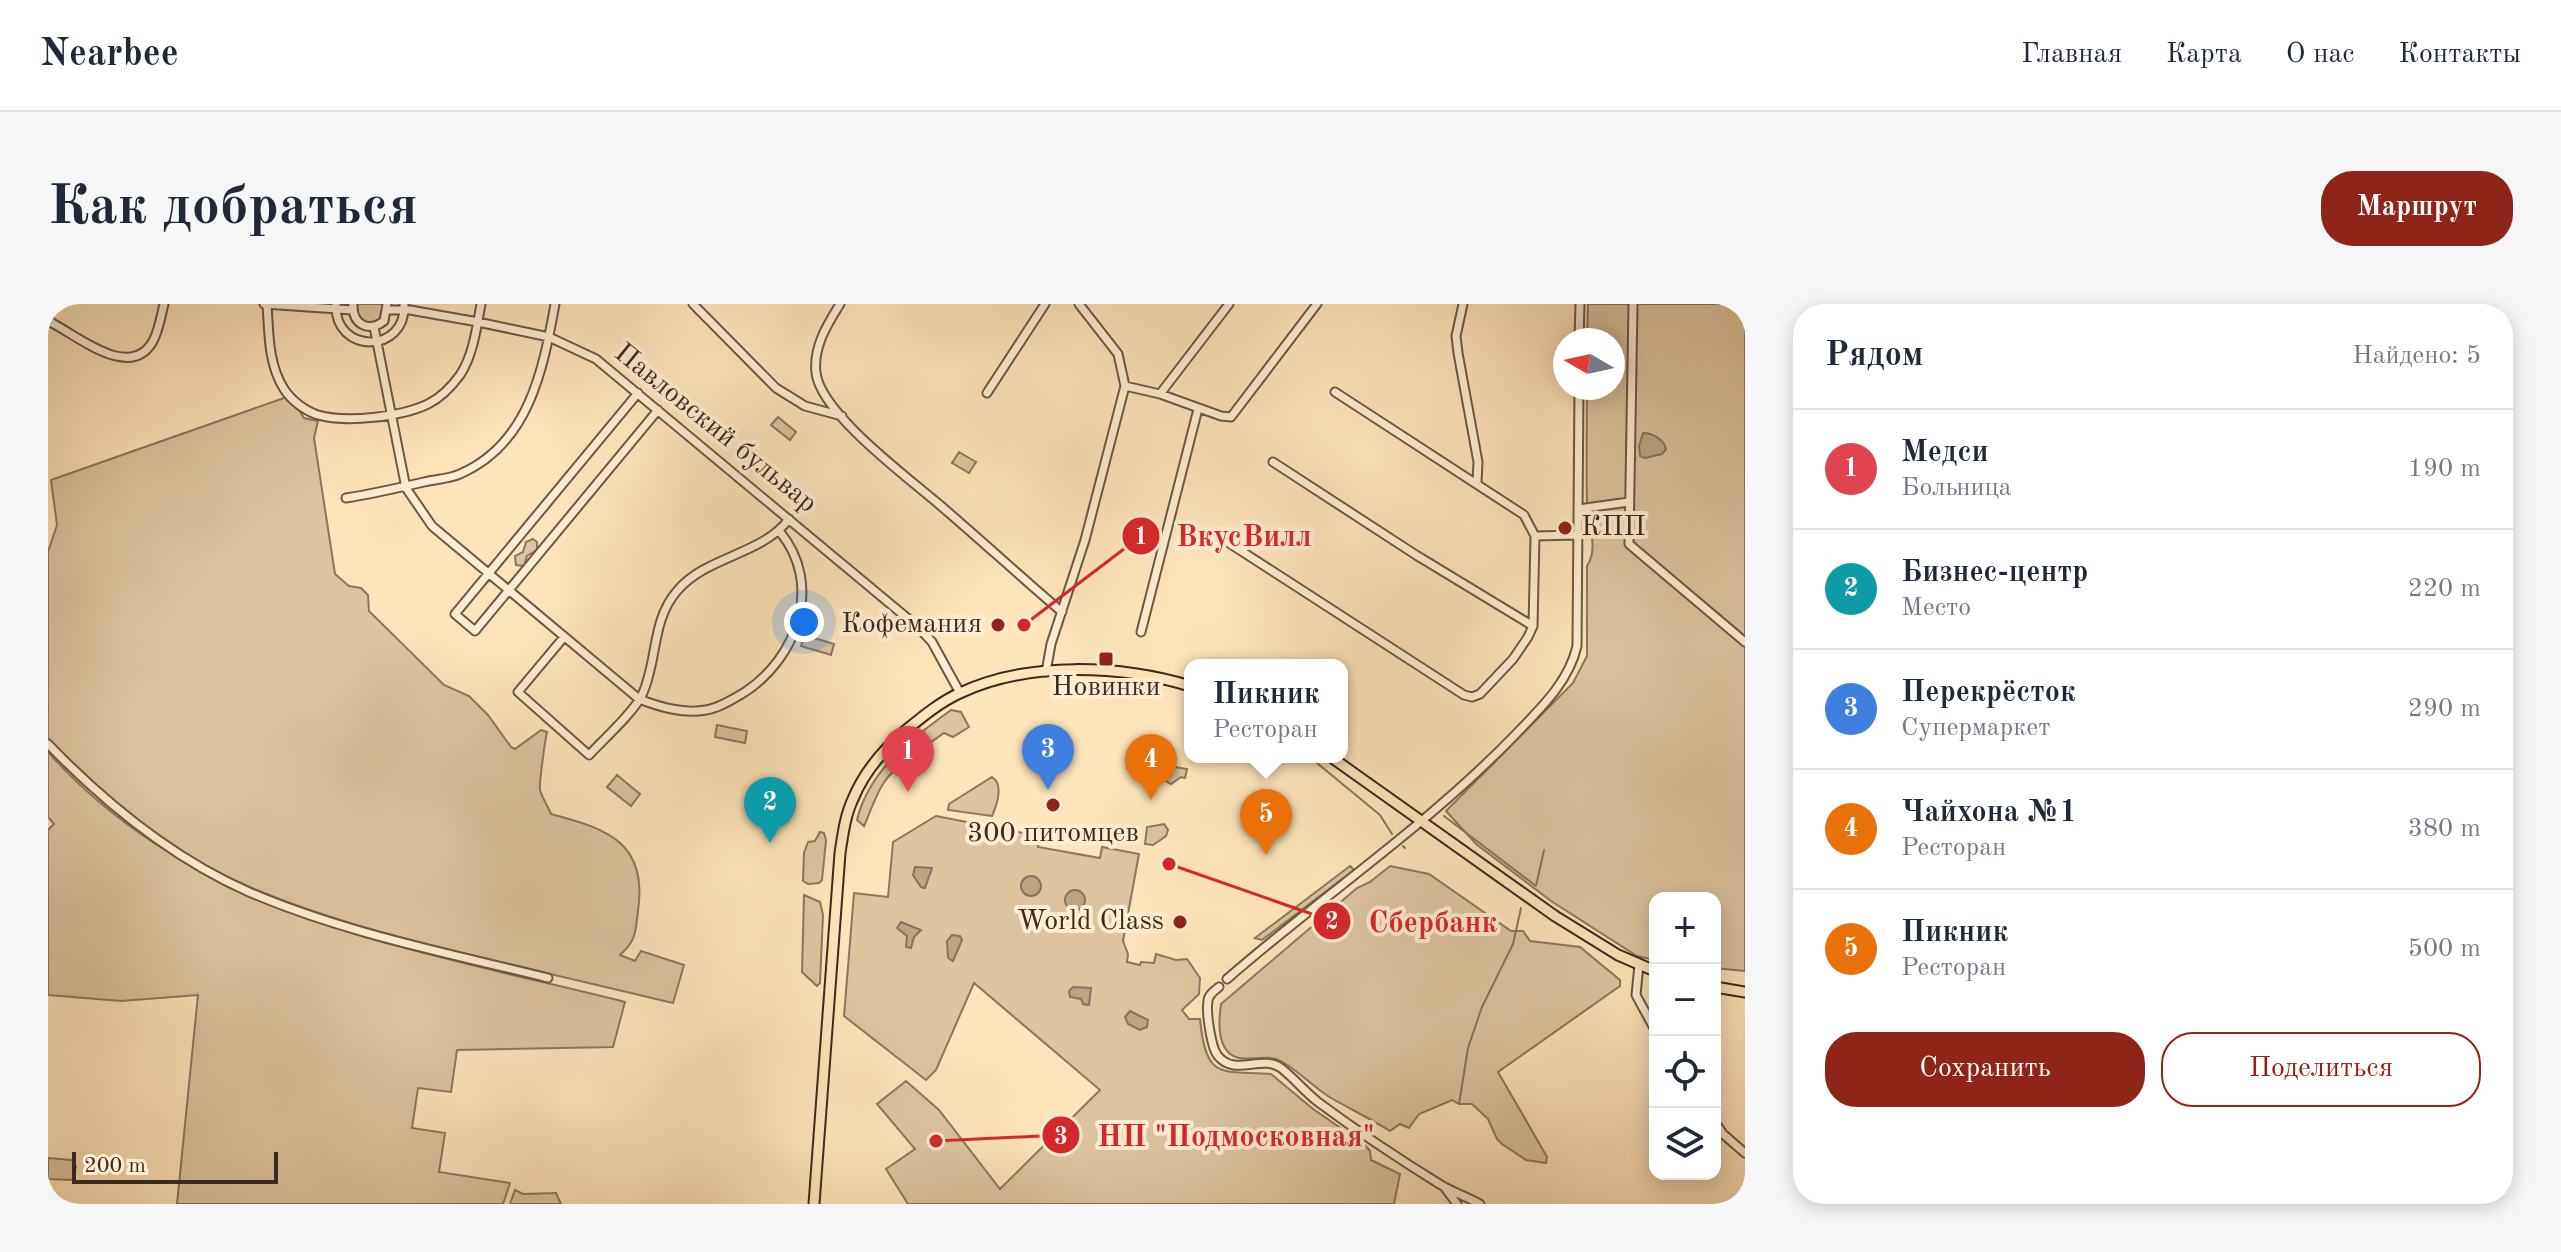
<!DOCTYPE html>
<html lang="ru">
<meta charset="utf-8">
<style>
:root{--surface:#fff;--page:#f6f6f7;--text:#1f2937;--muted:#747a83;--line:#e0e1e3;--accent:#8f2418}
body{margin:0;font-family:"Old Standard TT",serif;background:var(--page);color:var(--text)}
.controls{position:absolute;right:24px;bottom:24px;display:grid;overflow:hidden;border-radius:16px;box-shadow:0 4px 20px #0003}
.controls button{width:72px;height:72px;display:grid;place-items:center;padding:0;border:0;border-bottom:2px solid var(--line);background:var(--surface);color:var(--text);font:40px sans-serif}
.compass{position:absolute;left:1505px;top:24px;width:72px;height:72px;border-radius:50%;background:var(--surface);box-shadow:0 4px 20px #0003;rotate:279deg}
.scale{position:absolute;left:24px;bottom:20px;width:206px;box-sizing:border-box;padding-left:8px;border:4px solid #3a2a1f;border-top:0;font-size:22px;line-height:28px;white-space:nowrap;color:#3a2a1f;-webkit-text-stroke:6px #feedd2;paint-order:stroke}
.you{position:absolute;left:756px;top:318px;width:28px;height:28px;margin:-20px;border:6px solid #fff;border-radius:50%;background:#1a73e8;box-shadow:0 0 0 12px #1a73e833}
.badge{display:grid;place-items:center;width:52px;height:52px;border-radius:50%;background:var(--accent);color:#fff;font-size:26px;font-weight:700}
.pin{position:absolute;translate:-50% -66px;filter:drop-shadow(0 2px 4px #0008)}
.pin::after{content:'';position:absolute;top:42px;width:28px;height:24px;background:inherit;clip-path:polygon(0 0,100% 0,50% 100%)}
.popup{position:absolute;left:1136px;top:355px;width:164px;height:104px;box-sizing:border-box;display:grid;place-content:center;border-radius:16px;background:var(--surface);filter:drop-shadow(0 2px 6px #0005);font-size:26px;white-space:nowrap;color:var(--muted)}
.popup b{font-size:30px;color:var(--text)}
.popup::after{content:'';position:absolute;left:50%;top:100%;margin-left:-16px;border:16px solid transparent;border-top-color:var(--surface)}
.list{margin:0;padding:0;list-style:none}
h2{display:flex;justify-content:space-between;align-items:center;height:104px;margin:0;padding:0 32px;font-size:34px}
h2 small{font-size:26px;font-weight:400;color:var(--muted)}
.list li{display:grid;grid-template-columns:52px 1fr auto;gap:24px;align-items:center;box-sizing:border-box;height:120px;padding:0 32px;border-top:2px solid var(--line)}
.list b{display:block;font-size:30px;white-space:nowrap}
.list p{margin:0;font-size:26px;white-space:nowrap;color:var(--muted)}
.list em{font-size:26px;font-style:normal;color:var(--muted)}
.actions{display:flex;gap:16px;padding:24px 32px}
.actions a{flex:1;padding:18px 0;border:2px solid var(--accent);border-radius:32px;text-align:center;font-size:28px;color:var(--accent)}
.actions .main{background:var(--accent);color:#fff}
.icon{flex:none;width:44px;height:44px;fill:none;stroke:currentColor;stroke-width:2;stroke-linecap:round;stroke-linejoin:round}
.map{position:relative;flex:none;width:1697px;height:900px;overflow:hidden;border-radius:32px}
header{display:flex;align-items:center;gap:48px;box-sizing:border-box;height:112px;padding:0 40px;background:var(--surface);border-bottom:2px solid var(--line)}
header strong{font-size:38px}
nav{display:flex;gap:44px;margin-inline-start:auto;font-size:28px}
.intro{display:flex;align-items:center;justify-content:space-between;box-sizing:border-box;height:192px;padding:0 48px}
h1{margin:0;font-size:56px}
.button{padding:20px 36px;border-radius:32px;background:var(--accent);color:#fff;font-size:28px;font-weight:700}
main{display:flex;gap:48px;padding:0 48px}
aside{flex:1;background:var(--surface);border-radius:32px;box-shadow:0 4px 20px #0003}
.map>svg:first-child{display:block}
.green{fill:#dcc49f;stroke:#8b775f;stroke-width:2}
.water{fill:#bba585;stroke:#87745c;stroke-width:2}
.lines{fill:none;stroke-linecap:round;stroke-linejoin:round}
.stream{stroke:#87745c;stroke-width:2}
.minor-casing{stroke:#6b5846;stroke-width:11}
.major-casing{stroke:#3a2a1f;stroke-width:13}
.minor{stroke:#feedd2;stroke-width:7}
.major{stroke:#fde4b9;stroke-width:9}
.poi-dot{fill:#8f2418;stroke:#feedd2;stroke-width:3}
.labels{text-anchor:middle;dominant-baseline:central;stroke-width:8;stroke-linejoin:round;paint-order:stroke}
.street-label{font-size:28px;fill:#3a2a1f;stroke:#feedd2}
.poi-label{font-size:28px;fill:#3a2a1f;stroke:#feedd2;text-anchor:end}
.leader{fill:none;stroke:#d62828;stroke-width:3}
.callout-dot{fill:#d62828;stroke:#feedd2;stroke-width:3}
.mark-label{font-size:24px;text-anchor:middle;font-weight:bold;fill:#fff}
.callout-label{font-size:30px;text-anchor:middle;font-weight:bold;fill:#d62828;stroke:#feedd2;stroke-width:8;stroke-linejoin:round;paint-order:stroke}
</style>
<header>
<strong>Nearbee</strong>
<nav><a>Главная</a><a>Карта</a><a>О нас</a><a>Контакты</a></nav>
</header>
<div class="intro"><h1>Как добраться</h1><a class="button">Маршрут</a></div>
<main>
<div class="map">
<svg width="1697" height="900" viewBox="0 0 1697 900">
<rect width="100%" height="100%" fill="#fde4b9"/>
<filter id="stains"><feTurbulence type="fractalNoise" baseFrequency=".0025" numOctaves="4"/><feColorMatrix values="0 0 0 0 .2 0 0 0 0 .09 0 0 0 0 .02 0 0 0 .5 -.17"/></filter>
<radialGradient id="worn" r=".72"><stop offset=".6" stop-color="#630" stop-opacity="0"/><stop offset="1" stop-color="#630" stop-opacity=".3"/></radialGradient>
<path class="green" d="M309 0H336L333 15C324 21 318 20 310 12Z
M1540 0H1697V667L1667 664V594H1607V656L1589 652 1503 597 1428 540 1398 507 1525 379 1539 352V262C1551 244 1540 220 1539 200 1538 161 1539 122 1539 84H1565V36H1539Z
M236 94H244L256 114 270 117 266 134 287 270 301 282 313 284 320 291 321 307 396 381 421 392 440 411 463 443 467 445 493 426 499 428C497 437 491 479 492 486 494 494 500 502 503 510 560 525 600 539 590 607 587 629 589 635 572 651L587 657 593 647 636 661 625 699C556 683 487 666 418 650 345 632 273 613 204 584 126 552 57 494 0 434V248L9 221 3 176Z
M730 113 748 128 742 136 723 121Z
M911 148 928 158 921 169 904 159Z
M485 235 489 238V246L479 252 476 262 468 261 467 252 475 248 478 238Z
M756 331 786 340 783 351 753 342Z
M903 406 913 408 921 423 905 433 896 429 858 456V461C834 467 826 500 816 522L809 516C821 466 864 434 903 406Z
M669 421 699 427 697 439 667 433Z
M0 448C149 615 371 646 577 698L565 743 409 746 403 788 370 784 364 824 397 829 391 868 462 879 455 900H129L150 691 73 697 0 691V526L6 520 0 513Z
M1081 455 1106 460 1104 471 1088 474 1084 465 1079 464Z
M1111 460 1139 465 1137 474 1133 473 1123 480 1109 472Z
M569 471 592 490 583 502 559 483Z
M944 473C956 480 949 501 944 512L900 506 901 500Z
M888 512 991 532 990 543 1052 554 1054 543 1091 550 1075 637 1080 650 1079 658 1092 661 1093 658 1106 659 1108 650 1128 656 1139 655 1152 674 1151 690 1134 706 1141 715H1152C1158 778 1174 766 1223 770L1265 805 1316 840 1322 847 1323 856 1352 870 1346 900H860L838 865 867 845 829 800 858 777 891 806 952 885 1052 786 926 679 888 766 878 776 796 712 806 589 840 593 845 538Z
M1116 520 1120 526 1118 532 1105 541 1097 540 1099 523Z
M772 528 776 529 778 536 774 576 771 579 760 580 755 577 756 549 760 538 767 537Z
M1302 562 1306 566 1214 636 1207 634Z
M1342 562 1381 570 1463 627H1475L1482 637 1532 643 1572 676V682L1450 768 1499 853 1498 859 1478 856 1454 840 1449 835 1440 815 1424 800H1411L1404 796 1371 810 1361 824 1352 820 1342 827C1323 815 1302 805 1283 794 1265 783 1251 767 1233 757 1217 748 1193 762 1180 748 1169 736 1171 715 1173 700L1309 584 1322 578Z
M756 591 772 598 775 611 772 679 769 682 754 668Z
M0 854 24 856 28 863 24 876 0 875Z
M467 886 475 890 508 889 513 900H462Z"/>
<path class="water" d="M1595 129C1604 129 1616 135 1618 145L1614 150 1597 154 1592 152 1591 142Z
M867 563 884 564 877 584 873 583 865 571Z
M973 582a10 10 0 1 1 20 0a10 10 0 1 1-20 0Z
M1017 596a10 10 0 1 1 20 0a10 10 0 1 1-20 0Z
M853 618 873 626 866 633 863 644 858 643 859 632 849 624Z
M904 631 912 632 914 636 905 657 900 654 899 637Z
M1025 683 1043 684 1041 701 1035 700 1033 695 1022 693 1021 687Z
M1082 707 1100 716 1099 723 1092 726 1080 720 1077 713Z"/>
<g class="lines">
<path class="stream" d="M1269 459 1332 511 1344 530
M1396 512 1488 582 1496 546
M1355 542 1357 544
M1411 800 1420 744 1434 703 1465 640 1473 604"/>
<defs>
<path id="minor" d="M216 0 304 6
M219 0C221 29 220 60 236 85 243 96 257 107 270 111 298 119 353 113 380 100 392 94 404 82 412 71 425 52 429 22 433 0
M288 0C286 51 359 50 356 0
M305 0C304 20 320 29 336 17L339 0
M645 0 728 84 757 102 794 112
M792 0C779 21 765 43 768 69 773 110 862 175 893 202 934 237 973 273 1014 308
M1415 0 1408 32 1410 49 1430 158 1429 179
M1585 0 1581 240 1697 338
M340 6H362L430 18 501 33 548 55 870 323 884 338 912 389
M0 13 4 19C31 33 83 77 105 37 111 26 113 12 116 0
M326 23 358 184 384 222 591 395C612 403 635 410 658 406 671 404 685 395 697 388 750 353 775 280 732 228
M1531 36 1532 0
M1077 82 1112 90 1173 112 1183 113 1269 0
M1287 88 1476 211 1487 232 1530 231
M590 89 407 310 427 327 610 106
M939 89 997 0
M1112 90 1181 0
M1225 158 1368 251 1485 322
M298 194C324 190 350 184 376 178 388 175 401 175 412 170 481 140 495 66 507 0
M1530 205 1581 198
M1181 239 1416 391 1424 393 1432 390 1465 355 1480 333 1485 322 1487 232
M1093 328 1150 105
M516 333 470 388 541 451C555 436 586 408 594 391 610 357 603 317 629 287 658 252 714 251 741 215
M998 368 1003 340 1037 236 1077 82 1070 50 1031 0
M0 440C57 499 124 554 201 588 296 629 400 649 500 674
M1591 661 1588 691 1607 726
M1179 675C1274 592 1379 522 1467 431 1492 405 1521 378 1529 342L1531 84
M1171 683C1166 687 1160 691 1160 697 1158 708 1163 744 1170 752 1187 773 1214 750 1233 764 1246 774 1257 788 1270 798 1309 827 1351 855 1393 881 1405 888 1419 893 1432 900
M1667 818 1675 830 1697 849
M1397 884 1409 900"/>
<path id="major" d="M1283 453 1507 612 1570 651 1607 667
M1667 683 1697 688
M766 900 792 549C795 530 797 512 805 495 816 468 835 446 857 427 874 413 892 398 912 389 980 357 1072 361 1142 382"/>
</defs>
<use href="#minor" class="minor-casing"/>
<use href="#major" class="major-casing"/>
<use href="#minor" class="minor"/>
<use href="#major" class="major"/>
</g>
<g class="poi-dot">
<circle cx="1517" cy="224" r="8"/>
<circle cx="950" cy="321" r="8"/>
<rect x="1050" y="347" width="16" height="16" rx="4"/>
<circle cx="1005" cy="501" r="8"/>
<circle cx="1132" cy="618" r="8"/>
</g>
<g class="labels">
<g class="street-label">
<text transform="translate(667 125) rotate(39)">Павловский бульвар</text>
</g>
<g class="poi-label">
<text x="1533" y="224" text-anchor="start">КПП</text>
<text x="934" y="321">Кофемания</text>
<text x="1058" y="384" text-anchor="middle">Новинки</text>
<text x="1005" y="530" text-anchor="middle">300 питомцев</text>
<text x="1116" y="618">World Class</text>
</g>
</g>
<path class="leader" d="M976 321L1093 232M1121 560L1284 617M888 837L1013 831"/>
<g class="callout-dot">
<circle cx="976" cy="321" r="8"/>
<circle cx="1121" cy="560" r="8"/>
<circle cx="888" cy="837" r="8"/>
<circle cx="1093" cy="232" r="20"/>
<circle cx="1284" cy="617" r="20"/>
<circle cx="1013" cy="831" r="20"/>
</g>
<g class="mark-label">
<text x="1093" y="240">1</text>
<text x="1284" y="625">2</text>
<text x="1013" y="840">3</text>
</g>
<g class="callout-label">
<text x="1196" y="242">ВкусВилл</text>
<text x="1385" y="628">Сбербанк</text>
<text x="1188" y="842">НП "Подмосковная"</text>
</g>
<rect width="100%" height="100%" filter="url(#stains)"/>
<rect width="100%" height="100%" fill="url(#worn)"/>
</svg>
<div class="controls">
<button>+</button>
<button>−</button>
<button><svg class="icon" aria-label="locate" viewBox="0 0 24 24"><circle cx="12" cy="12" r="6"/><path d="M12 2v4M12 18v4M2 12h4M18 12h4"/></svg></button>
<button><svg class="icon" aria-label="layers" viewBox="0 0 24 24"><path d="M12 4l9 5-9 5-9-5zM3 14l9 5 9-5"/></svg></button>
</div>
<svg class="compass" viewBox="-18 -18 36 36"><path d="M0-13l5 13h-10z" fill="#e53935"/><path d="M0 13l5-13h-10z" fill="#747a83"/></svg>
<div class="scale">200 m</div>
<div class="you"></div>
<div class="pin badge" style="left:860px;top:488px;background:#e0444e">1</div>
<div class="pin badge" style="left:722px;top:539px;background:#0f9aa8">2</div>
<div class="pin badge" style="left:1000px;top:486px;background:#3f7fe0">3</div>
<div class="pin badge" style="left:1103px;top:496px;background:#e8710a">4</div>
<div class="pin badge" style="left:1218px;top:551px;background:#e8710a">5</div>
<div class="popup"><b>Пикник</b>Ресторан</div>
</div>
<aside>
<h2>Рядом<small>Найдено: 5</small></h2>
<ul class="list">
<li><span class="badge" style="background:#e0444e">1</span><div><b>Медси</b><p>Больница</p></div><em>190 m</em></li>
<li><span class="badge" style="background:#0f9aa8">2</span><div><b>Бизнес-центр</b><p>Место</p></div><em>220 m</em></li>
<li><span class="badge" style="background:#3f7fe0">3</span><div><b>Перекрёсток</b><p>Супермаркет</p></div><em>290 m</em></li>
<li><span class="badge" style="background:#e8710a">4</span><div><b>Чайхона №1</b><p>Ресторан</p></div><em>380 m</em></li>
<li><span class="badge" style="background:#e8710a">5</span><div><b>Пикник</b><p>Ресторан</p></div><em>500 m</em></li>
</ul>
<div class="actions"><a class="main">Сохранить</a><a>Поделиться</a></div>
</aside>
</main>
